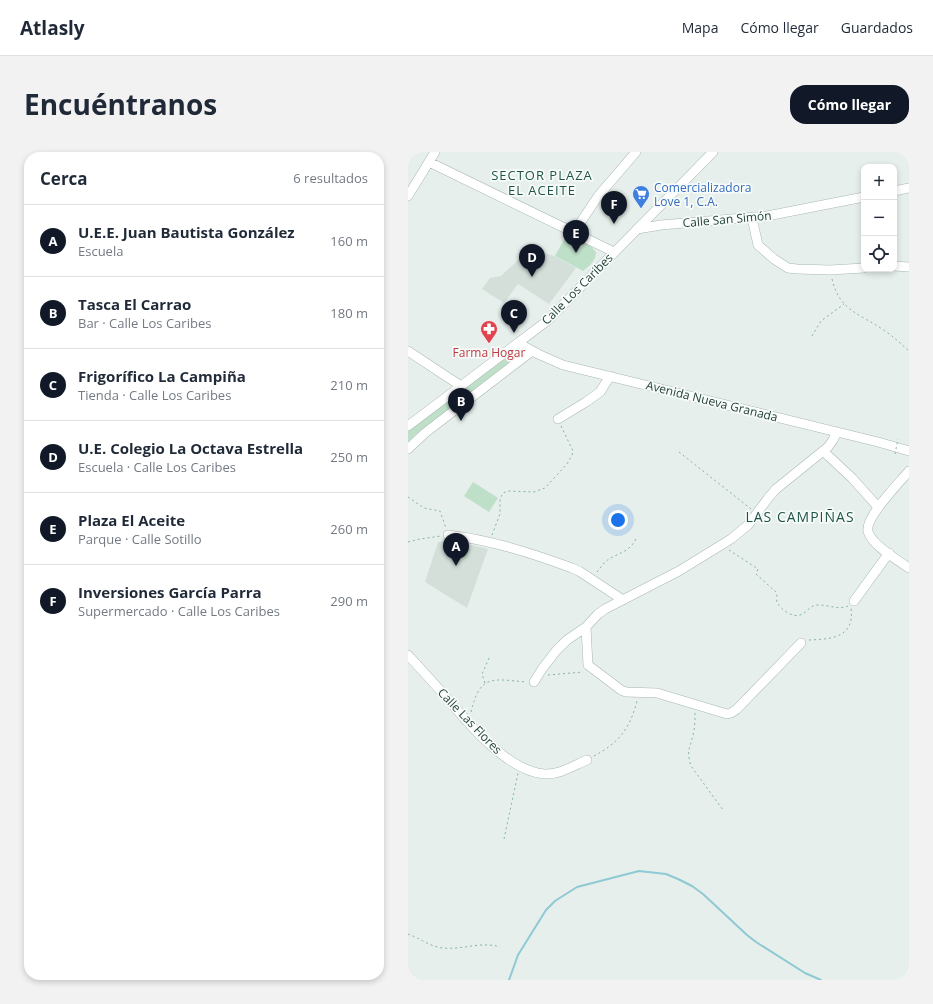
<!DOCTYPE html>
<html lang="es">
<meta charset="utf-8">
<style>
:root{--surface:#fff;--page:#f2f2f3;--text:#1f2937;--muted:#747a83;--line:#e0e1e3;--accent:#111827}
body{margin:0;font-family:"Open Sans",sans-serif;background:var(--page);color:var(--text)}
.controls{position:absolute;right:12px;top:12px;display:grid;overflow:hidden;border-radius:8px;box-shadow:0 2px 6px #0003}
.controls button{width:36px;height:36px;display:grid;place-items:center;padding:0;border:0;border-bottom:1px solid var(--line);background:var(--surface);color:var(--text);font:20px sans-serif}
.you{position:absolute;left:210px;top:368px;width:14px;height:14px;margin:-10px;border:3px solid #fff;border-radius:50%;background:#1a73e8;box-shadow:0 0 0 6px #1a73e833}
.badge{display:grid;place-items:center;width:26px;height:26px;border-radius:50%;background:var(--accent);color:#fff;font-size:13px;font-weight:700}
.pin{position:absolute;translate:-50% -33px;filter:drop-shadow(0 1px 2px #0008)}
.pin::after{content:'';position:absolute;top:21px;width:14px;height:12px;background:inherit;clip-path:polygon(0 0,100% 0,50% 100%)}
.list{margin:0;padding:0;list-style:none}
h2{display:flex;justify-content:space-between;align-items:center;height:52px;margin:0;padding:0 16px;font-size:17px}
h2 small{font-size:13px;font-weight:400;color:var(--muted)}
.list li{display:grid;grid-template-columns:26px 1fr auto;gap:12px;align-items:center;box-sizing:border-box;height:72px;padding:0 16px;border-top:1px solid var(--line)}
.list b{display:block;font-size:15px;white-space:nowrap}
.list p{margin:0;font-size:13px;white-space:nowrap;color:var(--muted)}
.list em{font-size:13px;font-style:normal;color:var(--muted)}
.icon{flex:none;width:22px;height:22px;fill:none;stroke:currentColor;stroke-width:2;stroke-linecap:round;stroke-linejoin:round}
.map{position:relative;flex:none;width:501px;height:828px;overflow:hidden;border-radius:16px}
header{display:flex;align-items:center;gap:24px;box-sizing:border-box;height:56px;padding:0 20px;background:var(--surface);border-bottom:1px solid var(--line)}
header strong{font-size:19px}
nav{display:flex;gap:22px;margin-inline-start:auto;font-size:14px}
.intro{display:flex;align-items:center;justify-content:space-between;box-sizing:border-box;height:96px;padding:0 24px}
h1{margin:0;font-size:28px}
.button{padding:10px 18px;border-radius:16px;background:var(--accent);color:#fff;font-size:14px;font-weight:700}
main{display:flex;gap:24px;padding:0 24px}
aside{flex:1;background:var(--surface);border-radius:16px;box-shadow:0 2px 6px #0003}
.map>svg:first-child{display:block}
.built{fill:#d4dfda}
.green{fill:#bfe0c8}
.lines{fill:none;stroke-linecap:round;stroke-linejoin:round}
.stream{stroke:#8ec9d4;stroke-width:2}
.minor-casing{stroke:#a8b8b2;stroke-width:10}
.path{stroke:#86b3a5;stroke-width:1;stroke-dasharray:2 3;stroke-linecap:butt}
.minor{stroke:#fff;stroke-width:9}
.path-bridge{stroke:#86b3a5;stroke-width:1;stroke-dasharray:2 3;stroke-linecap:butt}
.labels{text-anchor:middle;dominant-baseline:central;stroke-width:3.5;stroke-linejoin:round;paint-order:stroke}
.shop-label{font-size:12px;fill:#366cbe;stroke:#f7fbf9;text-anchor:start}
.street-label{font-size:12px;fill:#24423a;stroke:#f7fbf9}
.health-label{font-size:12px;fill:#be3a42;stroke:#f7fbf9}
.neighbourhood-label{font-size:13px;letter-spacing:1px;fill:#1f5548;stroke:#f7fbf9}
.quarter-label{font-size:14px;letter-spacing:1px;fill:#1f5548;stroke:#f7fbf9}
</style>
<header>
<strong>Atlasly</strong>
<nav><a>Mapa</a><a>Cómo llegar</a><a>Guardados</a></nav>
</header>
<div class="intro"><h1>Encuéntranos</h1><a class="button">Cómo llegar</a></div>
<main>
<aside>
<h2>Cerca<small>6 resultados</small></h2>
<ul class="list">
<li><span class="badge">A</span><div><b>U.E.E. Juan Bautista González</b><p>Escuela</p></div><em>160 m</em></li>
<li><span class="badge">B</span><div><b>Tasca El Carrao</b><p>Bar · Calle Los Caribes</p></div><em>180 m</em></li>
<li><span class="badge">C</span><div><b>Frigorífico La Campiña</b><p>Tienda · Calle Los Caribes</p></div><em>210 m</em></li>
<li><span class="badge">D</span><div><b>U.E. Colegio La Octava Estrella</b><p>Escuela · Calle Los Caribes</p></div><em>250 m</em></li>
<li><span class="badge">E</span><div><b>Plaza El Aceite</b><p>Parque · Calle Sotillo</p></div><em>260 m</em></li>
<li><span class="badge">F</span><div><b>Inversiones García Parra</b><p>Supermercado · Calle Los Caribes</p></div><em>290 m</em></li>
</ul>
</aside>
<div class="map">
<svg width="501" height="828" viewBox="0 0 501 828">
<rect width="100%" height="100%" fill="#e6efeb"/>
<path class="built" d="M122 97 146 104 168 116 141 152 110 132 96 151 74 137 82 126 93 124Z
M46 389 80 397 59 456 17 430 30 390Z"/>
<path class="green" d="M159 82 183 94 188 100C188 109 181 114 175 119L147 104Z
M101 204 105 205 104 208 8 282 0 292V279Z
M65 330 90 346 81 360 56 344Z
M47 391 63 397 59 407 43 402Z"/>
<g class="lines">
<path class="stream" d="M101 828 110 803 138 758 147 749 169 735 231 719 258 722 270 727 284 734 295 742 339 783 348 790 397 821 413 828"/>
<defs>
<path id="minor" d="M21 10 206 100
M486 39 501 36
M0 44 27 0
M344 66 350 93 366 107 380 116 389 117 422 118 456 116
M229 77 253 73 359 64 456 45
M166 80 191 43 228 0
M486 114 501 115
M110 191 130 202 155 213 470 290 501 299
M0 199 53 234
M150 267 178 250 192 240 202 224
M0 274 139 169 305 0
M0 297 17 281 124 199
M415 299 444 326 470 355
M501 319C492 330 457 365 460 379 462 392 491 409 501 416
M40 383C83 388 123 401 164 416L171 419 215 448
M446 449 481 401
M178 475 180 513 213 538 218 540 249 541 319 562 323 561 329 557 393 491
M0 503C12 516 25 530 37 544 60 571 98 618 136 622 151 623 165 614 179 608
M126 530 134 517 148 499 159 488 178 475 190 462 197 457 271 419 323 387 340 373 361 345 368 337 420 295 425 288 429 280"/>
</defs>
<use href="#minor" class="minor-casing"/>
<path class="path" d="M424 127C431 159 453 162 477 179 486 185 493 192 501 199
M404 184 413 169 436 152
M271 300 343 357
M0 345 16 356 32 359 38 376
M84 383 92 362V347L95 341 100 339 126 340 137 336 159 312 164 303 165 299 153 274
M0 390 12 387 33 384
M321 398 350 417 348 422 369 441C369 444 368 448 369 450 372 457 385 466 392 463 399 461 402 453 410 453 421 453 430 458 440 454
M189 420C192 417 194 413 197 410 209 400 219 403 228 387
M401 488C423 487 447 486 443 456
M140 523 175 520
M77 531 74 522 82 504
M63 560C72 522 84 527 118 530
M287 561C287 568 287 576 285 583 282 597 278 598 283 614L315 658
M186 604C212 590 222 576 229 549
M96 687 110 621
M0 782C11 786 23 795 35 796 55 798 73 789 92 795"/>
<use href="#minor" class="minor"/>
<path class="path-bridge" d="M487 302 490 287"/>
</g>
<defs>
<symbol id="supermarket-pin" viewBox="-11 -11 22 30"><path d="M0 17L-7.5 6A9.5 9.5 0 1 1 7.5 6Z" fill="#3f7fe0" stroke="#f7fbf9"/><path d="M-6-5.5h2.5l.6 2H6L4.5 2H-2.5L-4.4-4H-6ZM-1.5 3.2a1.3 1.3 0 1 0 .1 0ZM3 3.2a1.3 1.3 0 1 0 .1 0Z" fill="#fff"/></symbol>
<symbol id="pharmacy-pin" viewBox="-11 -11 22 30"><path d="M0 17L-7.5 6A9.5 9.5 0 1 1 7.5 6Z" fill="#e0444e" stroke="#f7fbf9"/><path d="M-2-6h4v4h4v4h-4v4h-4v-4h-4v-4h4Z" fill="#fff"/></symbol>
</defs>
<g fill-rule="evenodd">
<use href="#supermarket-pin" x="223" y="32" width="20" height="27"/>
<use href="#pharmacy-pin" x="71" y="167" width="20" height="27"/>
</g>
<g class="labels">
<g class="shop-label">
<text x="246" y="35">Comercializadora<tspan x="246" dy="14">Love 1, C.A.</tspan></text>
</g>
<g class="street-label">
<text transform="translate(319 67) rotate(-5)">Calle San Simón</text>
<text transform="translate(169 137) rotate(-45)">Calle Los Caribes</text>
<text transform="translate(304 249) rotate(14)">Avenida Nueva Granada</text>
<text transform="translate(62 569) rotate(46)">Calle Las Flores</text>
</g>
<g class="health-label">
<text x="81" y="200">Farma Hogar</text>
</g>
<g class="neighbourhood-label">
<text x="134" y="23">SECTOR PLAZA<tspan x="134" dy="15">EL ACEITE</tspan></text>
</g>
<g class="quarter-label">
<text x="392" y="364">LAS CAMPIÑAS</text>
</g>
</g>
</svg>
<div class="controls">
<button>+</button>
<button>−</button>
<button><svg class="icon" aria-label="locate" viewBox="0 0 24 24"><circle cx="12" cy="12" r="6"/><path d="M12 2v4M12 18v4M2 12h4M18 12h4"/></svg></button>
</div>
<div class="you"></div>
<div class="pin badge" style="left:48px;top:414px">A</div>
<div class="pin badge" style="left:53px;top:269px">B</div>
<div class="pin badge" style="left:106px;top:181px">C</div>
<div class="pin badge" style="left:124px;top:125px">D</div>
<div class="pin badge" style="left:168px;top:101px">E</div>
<div class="pin badge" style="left:206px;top:72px">F</div>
</div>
</main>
